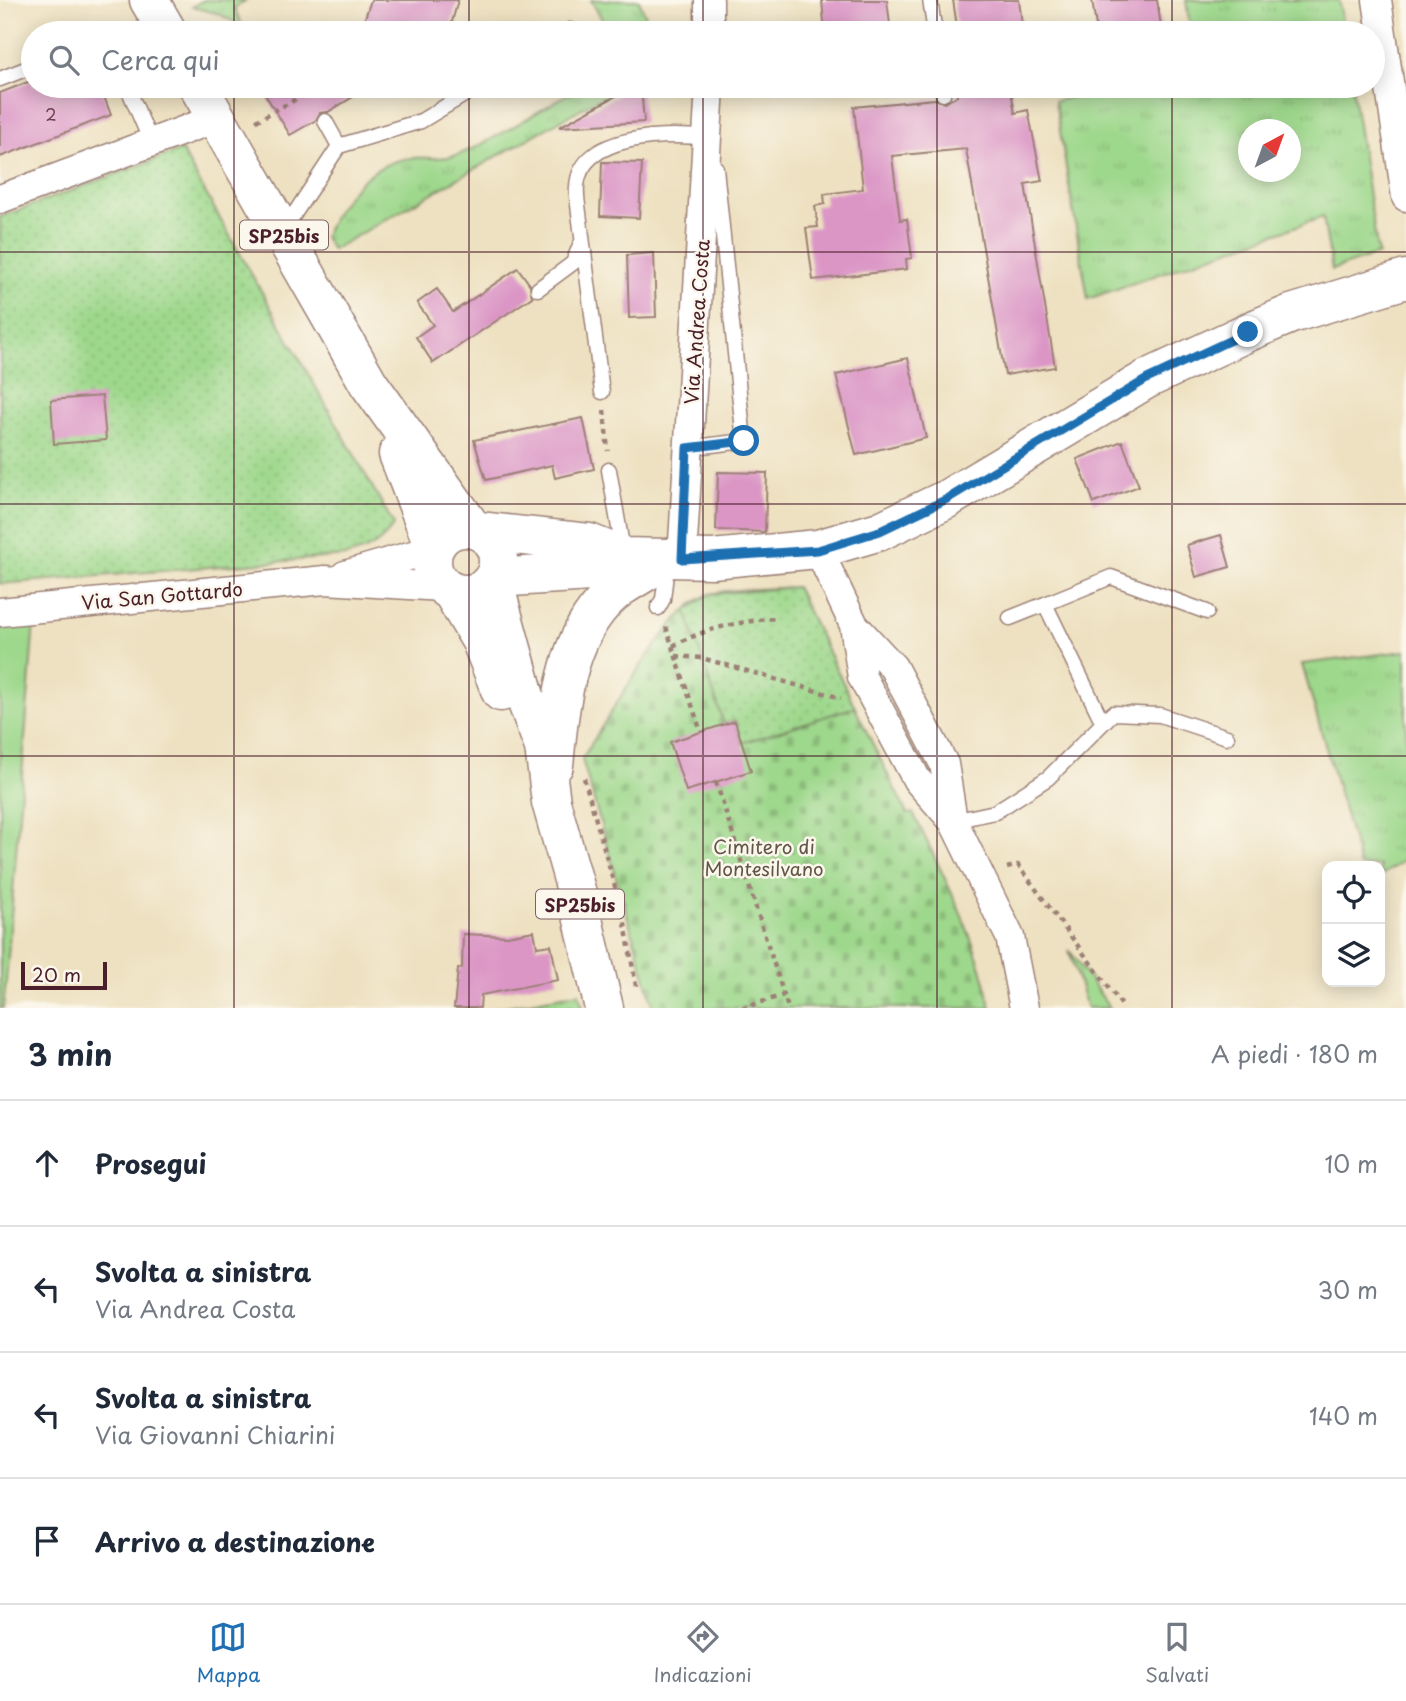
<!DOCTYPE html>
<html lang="it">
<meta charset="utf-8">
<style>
:root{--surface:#fff;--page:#f2f2f3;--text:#1f2937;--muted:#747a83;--line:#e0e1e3;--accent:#1f6fb2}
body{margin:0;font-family:"Playpen Sans",sans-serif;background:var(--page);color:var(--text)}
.controls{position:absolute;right:21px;bottom:21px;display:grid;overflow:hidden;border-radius:14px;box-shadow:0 4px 18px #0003}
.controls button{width:63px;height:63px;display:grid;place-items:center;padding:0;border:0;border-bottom:2px solid var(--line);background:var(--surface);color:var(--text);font:35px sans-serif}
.compass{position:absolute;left:1238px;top:119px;width:63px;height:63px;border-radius:50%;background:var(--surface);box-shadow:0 4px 18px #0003;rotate:41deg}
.scale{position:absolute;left:21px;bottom:18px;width:86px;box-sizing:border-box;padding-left:7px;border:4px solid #4a1f2b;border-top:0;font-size:19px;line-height:24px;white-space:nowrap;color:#4a1f2b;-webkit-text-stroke:5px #fbf7ec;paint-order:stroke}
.stop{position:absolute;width:21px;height:21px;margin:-16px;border:5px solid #1f6fb2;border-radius:50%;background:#fff}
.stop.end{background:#1f6fb2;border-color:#fff;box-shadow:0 2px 7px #0008}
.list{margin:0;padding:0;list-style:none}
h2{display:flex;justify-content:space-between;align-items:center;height:91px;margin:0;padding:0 28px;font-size:30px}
h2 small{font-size:23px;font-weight:400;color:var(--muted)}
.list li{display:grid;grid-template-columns:46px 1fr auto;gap:21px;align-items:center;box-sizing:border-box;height:126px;padding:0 28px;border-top:2px solid var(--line)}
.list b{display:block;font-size:26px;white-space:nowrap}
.list p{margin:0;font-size:23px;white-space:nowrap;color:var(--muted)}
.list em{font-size:23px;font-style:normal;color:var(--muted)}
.icon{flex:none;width:38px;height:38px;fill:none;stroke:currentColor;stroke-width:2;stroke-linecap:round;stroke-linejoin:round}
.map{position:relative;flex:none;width:1406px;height:1008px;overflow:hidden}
.search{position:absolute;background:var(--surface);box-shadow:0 4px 18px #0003;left:21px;right:21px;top:21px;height:77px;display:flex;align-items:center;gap:18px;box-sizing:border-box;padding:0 24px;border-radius:38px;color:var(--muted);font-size:26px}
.sheet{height:595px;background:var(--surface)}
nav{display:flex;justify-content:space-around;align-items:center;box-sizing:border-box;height:98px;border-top:2px solid var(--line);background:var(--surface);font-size:19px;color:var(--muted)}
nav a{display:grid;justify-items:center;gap:4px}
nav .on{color:var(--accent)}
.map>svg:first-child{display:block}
.grass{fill:url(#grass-tufts);stroke:#747c5c;stroke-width:2;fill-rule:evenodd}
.cemetery{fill:url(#cemetery-stones);stroke:#747c5c;stroke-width:2}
.garden{fill:url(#garden-dots);stroke:#747c5c;stroke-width:2}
.pitch{fill:#9ed88c;stroke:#747c5c;stroke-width:2}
.building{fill:#db96c6}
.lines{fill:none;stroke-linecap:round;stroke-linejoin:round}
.service-casing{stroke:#9c8076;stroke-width:17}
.minor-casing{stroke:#9c8076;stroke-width:31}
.secondary-casing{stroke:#9c8076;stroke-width:41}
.primary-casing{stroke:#9c8076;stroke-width:41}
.path{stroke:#9c8076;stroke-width:4.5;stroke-dasharray:5 5;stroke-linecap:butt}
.service{stroke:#fff;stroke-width:14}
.minor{stroke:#fff;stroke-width:28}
.secondary{stroke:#fff;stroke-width:38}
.primary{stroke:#fff;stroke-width:38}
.route{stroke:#1f6fb2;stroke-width:9}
.grid{fill:none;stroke:#4a1f2b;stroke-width:2;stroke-opacity:0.55}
.labels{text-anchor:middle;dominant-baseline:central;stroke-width:5;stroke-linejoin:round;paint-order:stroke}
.number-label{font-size:16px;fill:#6e3d52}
.shield{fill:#fbf7ec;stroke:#7f6065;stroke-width:2}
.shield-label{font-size:18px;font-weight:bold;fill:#4a1f2b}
.street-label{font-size:19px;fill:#4a1f2b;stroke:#fbf7ec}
.park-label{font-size:19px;fill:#635648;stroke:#fbf7ec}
</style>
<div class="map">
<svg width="1406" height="1008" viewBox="0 0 1406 1008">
<defs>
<pattern id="grass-tufts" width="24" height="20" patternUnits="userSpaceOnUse" patternTransform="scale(1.75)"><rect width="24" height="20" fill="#9ed88c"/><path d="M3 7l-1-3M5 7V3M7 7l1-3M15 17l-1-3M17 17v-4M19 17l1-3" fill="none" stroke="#8ab979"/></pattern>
<pattern id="cemetery-stones" width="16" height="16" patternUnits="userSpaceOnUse" patternTransform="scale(1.75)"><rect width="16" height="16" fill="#9ed88c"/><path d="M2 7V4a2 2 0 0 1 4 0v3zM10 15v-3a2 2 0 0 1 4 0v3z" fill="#8ab979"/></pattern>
<pattern id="garden-dots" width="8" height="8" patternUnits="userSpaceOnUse" patternTransform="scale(1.75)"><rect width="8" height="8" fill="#9ed88c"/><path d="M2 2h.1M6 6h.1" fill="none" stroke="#8ab979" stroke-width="1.8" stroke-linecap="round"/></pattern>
</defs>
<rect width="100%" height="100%" fill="#fbf7ec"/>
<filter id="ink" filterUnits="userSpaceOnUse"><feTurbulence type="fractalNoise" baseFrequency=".0143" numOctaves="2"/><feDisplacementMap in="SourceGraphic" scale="14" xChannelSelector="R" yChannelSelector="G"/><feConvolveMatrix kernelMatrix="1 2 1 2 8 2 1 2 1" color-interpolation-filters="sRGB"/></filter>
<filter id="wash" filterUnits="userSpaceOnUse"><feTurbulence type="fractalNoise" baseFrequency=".00686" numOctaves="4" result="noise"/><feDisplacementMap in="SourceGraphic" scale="28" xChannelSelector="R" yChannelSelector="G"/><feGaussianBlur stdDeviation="1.57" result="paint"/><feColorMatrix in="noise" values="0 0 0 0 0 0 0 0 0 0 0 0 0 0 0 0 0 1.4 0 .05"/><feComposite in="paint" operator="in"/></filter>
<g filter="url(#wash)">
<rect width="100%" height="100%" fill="#eee1c1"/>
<path class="grass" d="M204 0H247L234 8 243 27 219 14 192 7Z
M591 0H639L653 33H610Z
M1186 0H1339L1344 33H1191Z
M582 86H621L332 250 324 236C340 200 368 162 412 158 427 157 446 160 460 154 499 138 544 107 582 86Z
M1123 86H1352L1378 254 1332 270 1323 217 1088 299 1055 101ZM1248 130H1290V172H1248Z
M1406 651V859L1380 876V866H1360L1302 664Z
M1069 950 1110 1008H1087Z"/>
<path class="cemetery" d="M796 587 907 814 913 813C943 875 978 939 991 1008H654L582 759C605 723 671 605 710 594 737 587 769 590 796 587Z"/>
<path class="garden" d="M181 150 394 525C381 544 368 551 346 556L0 584V217Z
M796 587 855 707 742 743 735 721 724 724 686 611 710 594Z
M579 993 583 1008H497L503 1007Z"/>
<path class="pitch" d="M34 622 6 982 3 1008H0V628Z"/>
<g id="blocks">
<path class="building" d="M371 0H458L449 33H424L398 26 396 33H360Z
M822 0H887L891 33H825Z
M953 0H1019L1023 33H958Z
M1092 0H1157L1162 33H1097Z
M33 80V86H100L111 115 0 157V93Z
M260 86H371L328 112 320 113 316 120 290 135Z
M634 86H641L644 122 559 127Z
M1010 86 1015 113 1028 110 1042 181 1025 184 1055 367 1005 375 966 149 892 156 900 220 907 219 912 258 906 259 907 269 813 280 806 228 818 227 815 206 825 204 824 194 863 189 854 107 935 99 945 103 957 96V93Z
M602 162 642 163 639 218 600 216Z
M654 253 656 317 629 318 627 255Z
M518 268 530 285 532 297 433 363 416 337 433 325 417 303 437 289 453 312Z
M908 358 926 438 856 455 836 375Z
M102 396 106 440 54 444 51 400Z
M583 418 594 469 555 478 552 465 486 480 474 440Z
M1122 441 1139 486 1094 503 1077 459Z
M718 472 767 473 765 532 716 530Z
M1221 535 1230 567 1196 577 1187 545Z
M735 721 751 771 686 791 670 742Z
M534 931 537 947 551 945 558 980 481 995 480 1008H454L458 969 462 968 463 934 507 936Z"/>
</g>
</g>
<g filter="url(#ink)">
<use href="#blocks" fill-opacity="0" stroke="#9c8076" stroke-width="2"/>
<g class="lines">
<defs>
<path id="service" d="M930 0 935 33
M564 33 570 30
M0 79 33 66
M127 86 151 142
M942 86 943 94
M339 146 421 121 479 86
M285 228 339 146 325 121
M538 289 573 263 580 245
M602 392 579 213C578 204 576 194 577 186 581 132 671 134 708 138
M687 448 744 441 716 168
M609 470 623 551
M658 608 663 599 667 566
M1010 618 1045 604
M1103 723 1045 604 1111 577 1207 612
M953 821 995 812 1048 778 1113 713 1160 715 1227 737"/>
<path id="minor" d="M709 0V33
M1377 0 1406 197
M0 199 217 118
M818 549 854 625 893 667 944 764 953 821
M682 559 710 86
M345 575 433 549
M0 612 325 580 443 587
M854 625 862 677 917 780 953 821 1010 937 1024 1008"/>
<path id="secondary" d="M479 531 589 543 624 557 712 559 818 549 880 531 947 499 1147 379 1248 332 1291 314 1406 279
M494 578 591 572 624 557"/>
<path id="primary" d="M149 0 168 33
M198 86 369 384 472 528
M398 454 434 547
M432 561a33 33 0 1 1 66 0a33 33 0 1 1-66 0Z
M493 580 526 700 544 747 551 802 576 890 604 1008
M452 592 481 641 501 692
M554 765C560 704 566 626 621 587 636 577 653 568 668 558"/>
</defs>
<use href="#service" class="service-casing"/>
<use href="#minor" class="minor-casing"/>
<use href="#secondary" class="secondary-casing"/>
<use href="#primary" class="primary-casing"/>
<path class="path" d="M256 121 309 92
M604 410 608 451
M666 627 701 732
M673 646C705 628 739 622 775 618
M676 656 702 658 841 698
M584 778 624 918 636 986
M716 782 788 1008
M1007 868 1018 865 1124 1008
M742 1008 784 995"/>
<use href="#service" class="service"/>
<use href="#minor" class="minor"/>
<use href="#secondary" class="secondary"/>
<use href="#primary" class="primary"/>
</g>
</g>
<g class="lines" filter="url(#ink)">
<path class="route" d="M744 441 687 448 682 559 818 550 880 531 947 499 1147 379 1248 332"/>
</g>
<path class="grid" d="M234 0V33M469 0V33M703 0V33M937 0V33M1172 0V33M234 86V1008M469 86V1008M703 86V1008M937 86V1008M1172 86V1008M0 252H1406M0 504H1406M0 756H1406"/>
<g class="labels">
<g class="number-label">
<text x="51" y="114">2</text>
</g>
<g class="shield">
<rect x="240" y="220.5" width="88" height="29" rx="5"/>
<rect x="536" y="889.5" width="88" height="29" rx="5"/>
</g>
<g class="shield-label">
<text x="284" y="235">SP25bis</text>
<text x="580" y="904">SP25bis</text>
</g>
<g class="street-label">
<text transform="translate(696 322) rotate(-86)">Via Andrea Costa</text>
<text transform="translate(162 595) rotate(-5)">Via San Gottardo</text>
</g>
<g class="park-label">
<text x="764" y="846">Cimitero di<tspan x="764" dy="22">Montesilvano</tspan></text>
</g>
</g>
</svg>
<div class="controls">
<button><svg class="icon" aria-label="locate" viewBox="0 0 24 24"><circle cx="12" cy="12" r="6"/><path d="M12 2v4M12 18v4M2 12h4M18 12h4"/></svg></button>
<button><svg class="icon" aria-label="layers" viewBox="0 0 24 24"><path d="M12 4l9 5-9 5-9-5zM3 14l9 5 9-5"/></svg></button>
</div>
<svg class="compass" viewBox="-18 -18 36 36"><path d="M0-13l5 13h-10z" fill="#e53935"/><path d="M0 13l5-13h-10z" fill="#747a83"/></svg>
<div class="scale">20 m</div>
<div class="stop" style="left:744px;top:441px"></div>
<div class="stop end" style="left:1248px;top:332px"></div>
<div class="search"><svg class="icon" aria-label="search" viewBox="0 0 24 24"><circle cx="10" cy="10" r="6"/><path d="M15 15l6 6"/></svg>Cerca qui</div>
</div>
<section class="sheet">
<h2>3 min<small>A piedi · 180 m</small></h2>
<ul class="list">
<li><svg class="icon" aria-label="ahead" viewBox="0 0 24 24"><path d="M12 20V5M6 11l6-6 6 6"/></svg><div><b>Prosegui</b></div><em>10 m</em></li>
<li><svg class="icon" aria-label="left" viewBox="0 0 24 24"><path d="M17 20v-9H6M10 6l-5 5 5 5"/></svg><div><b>Svolta a sinistra</b><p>Via Andrea Costa</p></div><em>30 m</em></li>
<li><svg class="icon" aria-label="left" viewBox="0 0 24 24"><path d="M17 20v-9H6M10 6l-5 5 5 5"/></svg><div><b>Svolta a sinistra</b><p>Via Giovanni Chiarini</p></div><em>140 m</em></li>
<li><svg class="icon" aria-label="arrive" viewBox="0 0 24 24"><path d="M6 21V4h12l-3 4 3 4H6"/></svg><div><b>Arrivo a destinazione</b></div></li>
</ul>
</section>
<nav>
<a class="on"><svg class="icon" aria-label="map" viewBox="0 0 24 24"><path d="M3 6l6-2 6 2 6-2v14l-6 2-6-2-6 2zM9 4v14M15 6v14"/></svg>Mappa</a>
<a><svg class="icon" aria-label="directions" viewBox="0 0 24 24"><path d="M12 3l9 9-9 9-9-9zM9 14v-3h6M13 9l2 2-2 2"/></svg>Indicazioni</a>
<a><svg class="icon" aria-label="saved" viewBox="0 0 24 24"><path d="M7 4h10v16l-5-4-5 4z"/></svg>Salvati</a>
</nav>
